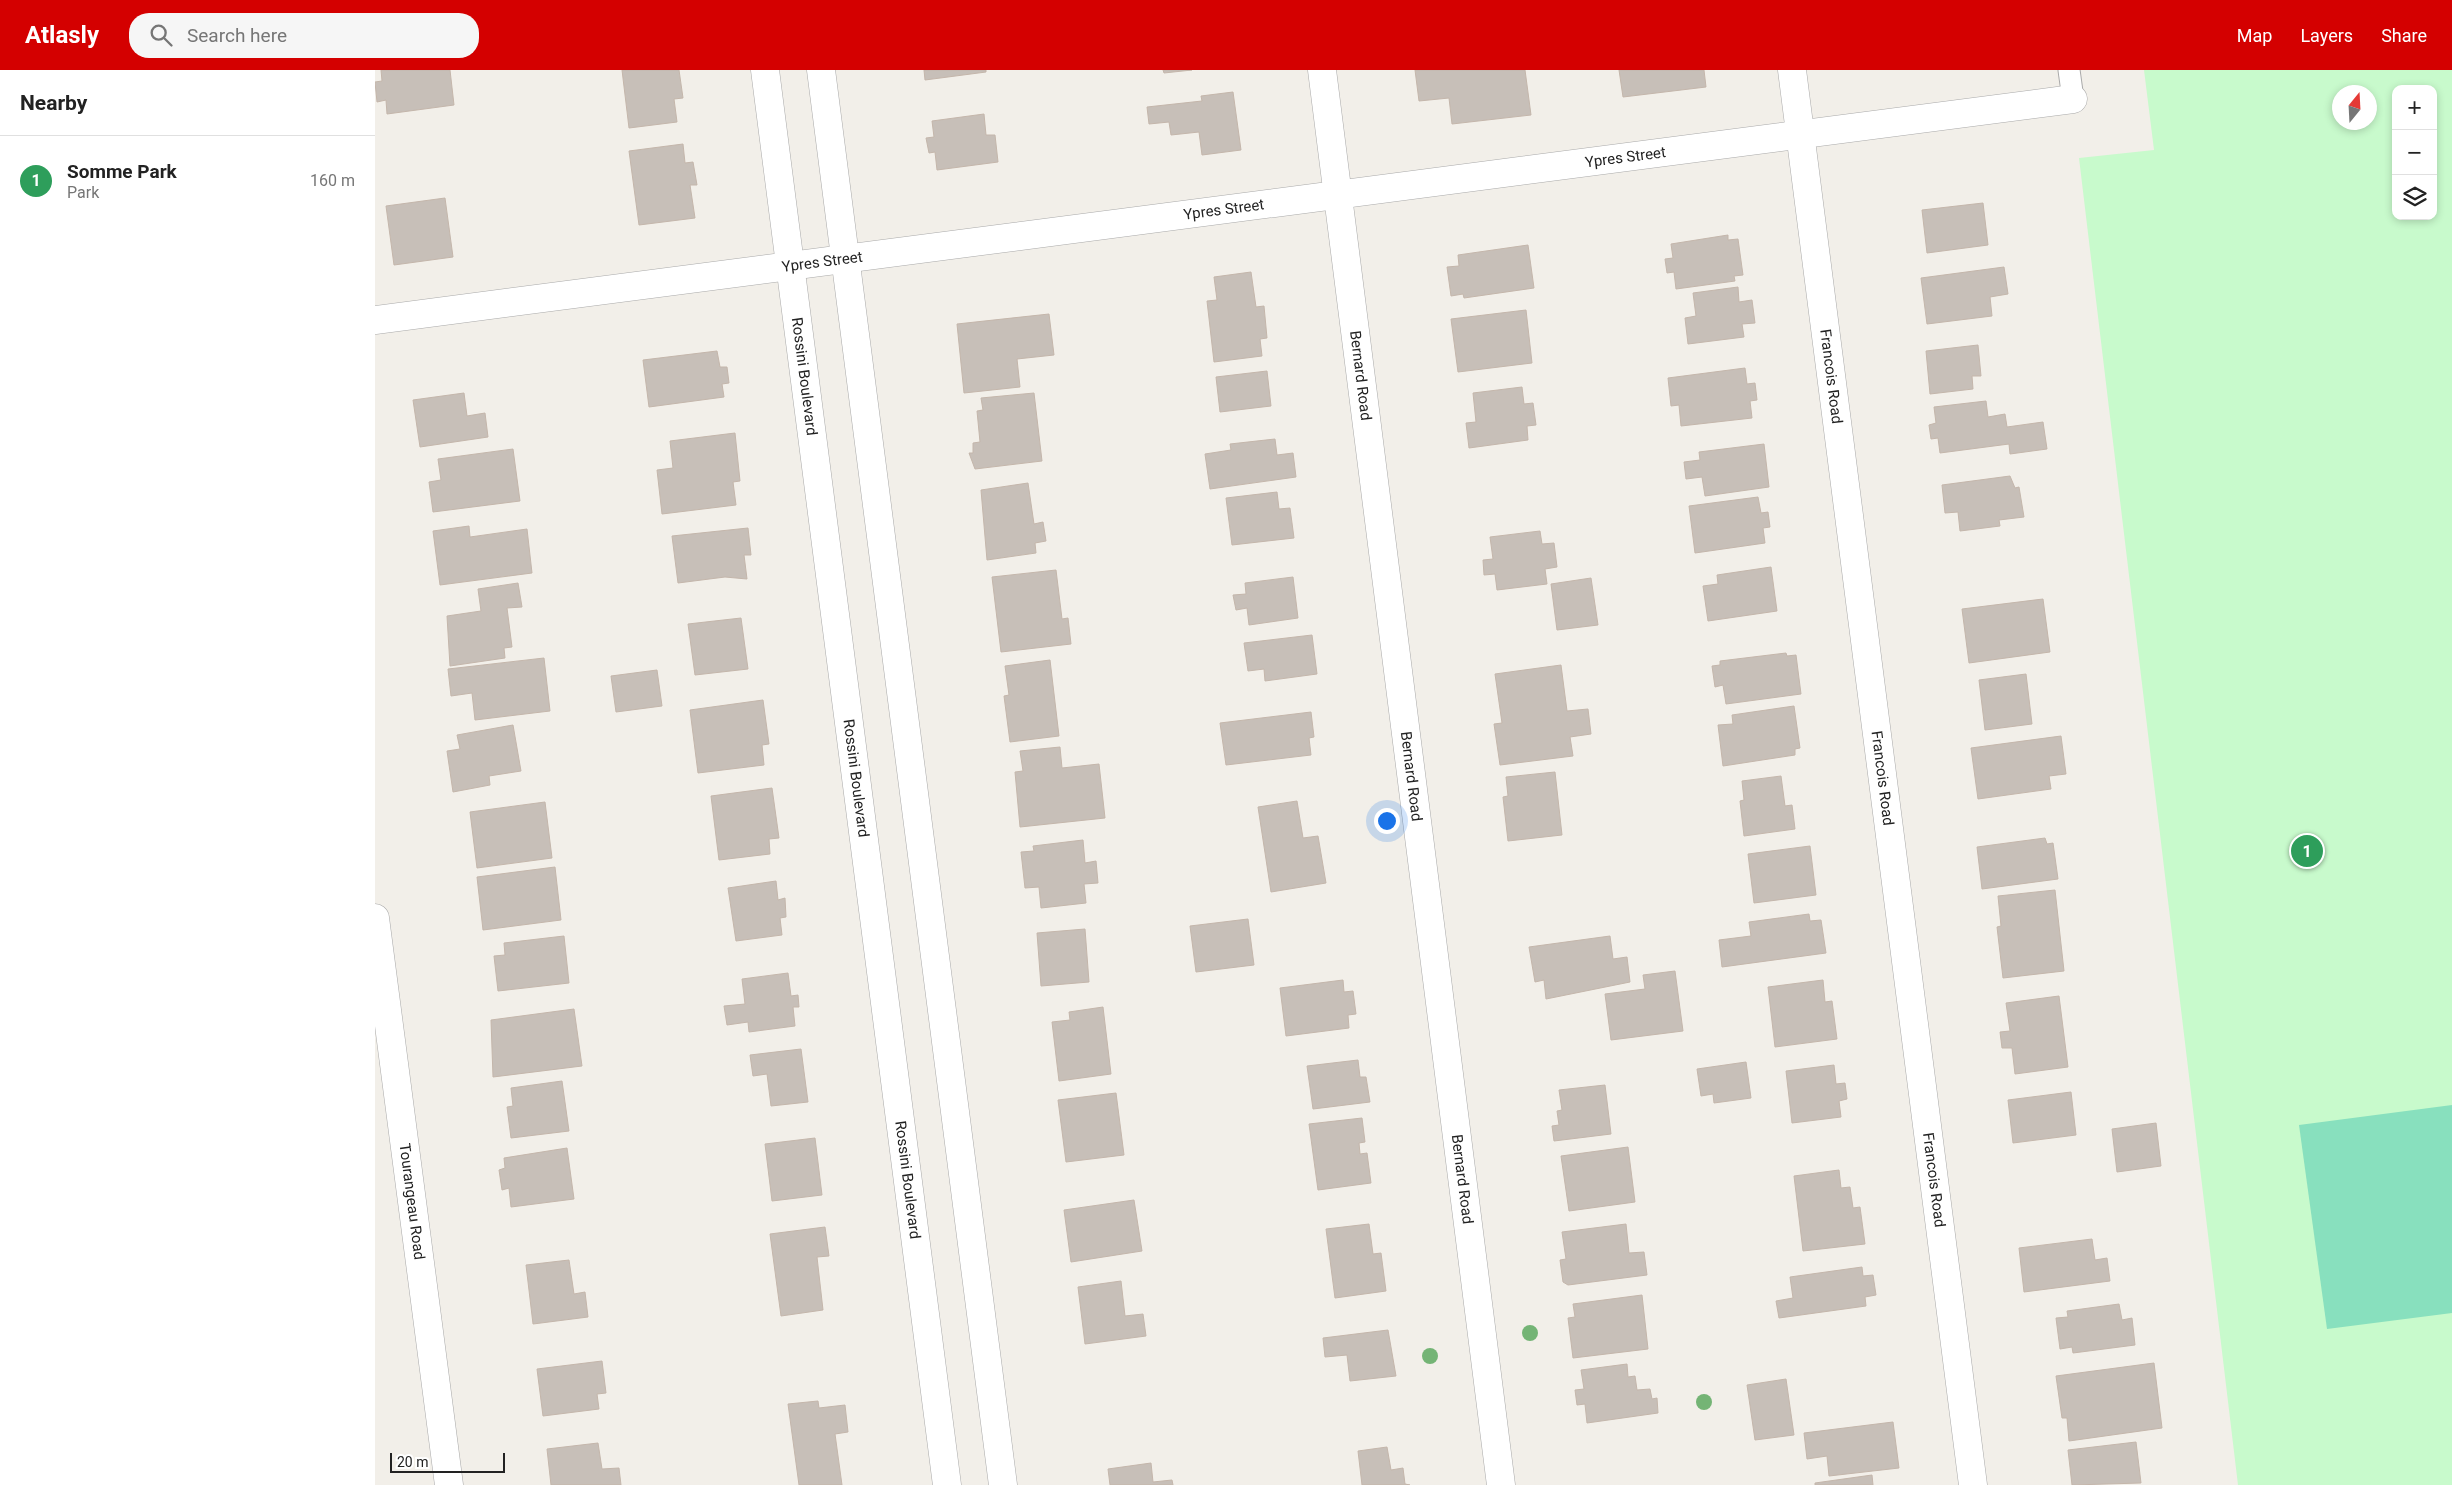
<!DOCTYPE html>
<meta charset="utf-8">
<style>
:root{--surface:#fff;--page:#f6f6f6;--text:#222;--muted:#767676;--line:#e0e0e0;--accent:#d40000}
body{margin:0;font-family:Roboto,sans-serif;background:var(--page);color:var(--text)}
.controls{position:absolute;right:15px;top:15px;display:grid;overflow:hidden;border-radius:10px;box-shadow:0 2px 8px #0003}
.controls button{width:45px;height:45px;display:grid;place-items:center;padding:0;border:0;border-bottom:1px solid var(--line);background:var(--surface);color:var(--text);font:25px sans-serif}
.compass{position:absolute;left:1957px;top:15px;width:45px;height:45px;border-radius:50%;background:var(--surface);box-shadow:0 2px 8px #0003;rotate:18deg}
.scale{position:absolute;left:15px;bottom:12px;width:115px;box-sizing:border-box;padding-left:5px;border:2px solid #222;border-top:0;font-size:14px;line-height:18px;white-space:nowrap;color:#222;-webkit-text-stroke:4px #fff;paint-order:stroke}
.you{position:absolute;left:1011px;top:750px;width:18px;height:18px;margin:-12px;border:4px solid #fff;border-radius:50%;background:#1a73e8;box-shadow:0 0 0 8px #1a73e833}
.badge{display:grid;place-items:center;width:32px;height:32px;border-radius:50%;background:var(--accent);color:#fff;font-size:16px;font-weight:700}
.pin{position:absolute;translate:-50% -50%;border:2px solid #fff;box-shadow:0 1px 5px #0006}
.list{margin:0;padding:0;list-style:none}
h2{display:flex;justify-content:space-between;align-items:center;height:65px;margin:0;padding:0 20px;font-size:21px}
h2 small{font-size:16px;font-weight:400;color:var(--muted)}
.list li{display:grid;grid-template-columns:32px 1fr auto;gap:15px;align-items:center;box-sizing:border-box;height:90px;padding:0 20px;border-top:1px solid var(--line)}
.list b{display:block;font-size:19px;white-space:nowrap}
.list p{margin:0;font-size:16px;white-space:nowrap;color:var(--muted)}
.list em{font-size:16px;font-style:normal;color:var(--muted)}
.icon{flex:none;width:28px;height:28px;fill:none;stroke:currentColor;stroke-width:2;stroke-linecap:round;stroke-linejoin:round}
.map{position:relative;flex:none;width:2077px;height:1415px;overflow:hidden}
header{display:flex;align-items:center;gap:30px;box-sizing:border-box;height:70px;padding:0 25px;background:var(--accent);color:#fff}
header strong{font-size:24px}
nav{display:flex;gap:28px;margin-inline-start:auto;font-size:18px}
.search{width:350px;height:45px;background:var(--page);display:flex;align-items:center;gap:12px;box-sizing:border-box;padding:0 18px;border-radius:20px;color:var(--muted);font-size:19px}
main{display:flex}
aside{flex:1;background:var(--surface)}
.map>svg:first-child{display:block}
.park{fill:#c8facc;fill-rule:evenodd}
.pitch{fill:#88e0be}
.building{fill:#c7bfb8;stroke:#c4b6ab}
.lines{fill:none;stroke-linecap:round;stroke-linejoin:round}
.lane-casing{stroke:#a9a9a9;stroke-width:23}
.street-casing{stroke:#a9a9a9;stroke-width:29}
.lane{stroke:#fff;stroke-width:21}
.street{stroke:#fff;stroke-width:28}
.tree{fill:#74b475}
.labels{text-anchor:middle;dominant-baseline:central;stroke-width:4.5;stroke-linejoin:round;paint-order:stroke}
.street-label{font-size:15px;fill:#222;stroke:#fff}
</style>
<header>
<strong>Atlasly</strong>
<div class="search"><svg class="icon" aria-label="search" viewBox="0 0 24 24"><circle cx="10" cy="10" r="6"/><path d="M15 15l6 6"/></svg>Search here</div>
<nav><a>Map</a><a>Layers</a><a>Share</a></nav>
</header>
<main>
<aside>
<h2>Nearby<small></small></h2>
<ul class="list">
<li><span class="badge" style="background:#2e9e5b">1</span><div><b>Somme Park</b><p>Park</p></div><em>160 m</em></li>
</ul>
</aside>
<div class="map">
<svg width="2077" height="1415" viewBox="0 0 2077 1415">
<rect width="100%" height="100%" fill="#f2efe9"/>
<path class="park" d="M1769 0H2077V1415H1863L1704 88 1779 80ZM2021 19H2058V146H2021ZM1964 22H1994V52H1964Z"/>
<path class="pitch" d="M2077 1035V1243L1952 1259 1924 1055Z"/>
<path class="building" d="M6 0H75L79 35 12 44 11 30 2 32 0 12 7 11Z
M247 0H304L308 28 299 29 302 52 254 58Z
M549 0H611V2L550 10Z
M788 0H817L789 3Z
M1040 0H1150L1156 45 1077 54 1074 28 1044 31Z
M1244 0H1329L1331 17 1248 27Z
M858 22 866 80 827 85 824 62 796 65 794 52 774 54 772 37 827 31 826 26Z
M609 44 611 65H620L623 92 562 100 560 82 554 83 551 68 559 67 557 51Z
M308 74 310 93 318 92 322 115H315L320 148 264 155 254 81Z
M70 128 78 187 19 195 11 136Z
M1608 133 1613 175 1552 183 1547 140Z
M1353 165V170L1363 169 1368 205 1359 206 1360 211 1301 219 1299 202 1292 203 1290 189 1298 188 1296 174Z
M1153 175 1159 218 1089 228 1088 224 1076 226 1072 197 1084 196 1083 185Z
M1629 197 1633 224 1615 227 1617 246 1552 254 1546 208Z
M876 202 881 237 889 236 892 268 885 269 887 286 839 292 832 231 842 230 839 207Z
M1363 217 1364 232 1377 230 1380 253 1367 254 1369 267 1313 274 1310 248 1321 246 1318 223Z
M1151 240 1157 293 1083 302 1076 249Z
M674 244 679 285 642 289 645 317 589 323 582 254Z
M1603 275 1606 306H1597L1598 319 1555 324 1551 281Z
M342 281 345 297H352L354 313 347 314 349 327 274 337 268 290Z
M1370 298 1372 314 1380 313 1382 330 1375 331 1377 348 1306 356 1304 335 1296 336 1293 308Z
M892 301 896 336 845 342 841 307Z
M1147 317 1149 334 1158 333 1161 355 1152 356 1153 370 1094 378 1091 353 1101 352 1098 323Z
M89 323 92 346 110 343 113 367 45 377 38 330Z
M659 323 667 391 600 399 594 383H598V373L605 372 602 341 608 340 606 328Z
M1611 331 1613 347 1630 344 1632 357 1668 352 1672 379 1635 384 1634 374 1565 383 1563 368 1556 369 1554 355 1561 353 1559 337Z
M360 363 365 411 358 412 361 435 287 444 282 400 298 398 295 371Z
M900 369 902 385 918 383 921 407 835 419 830 384 856 380 855 374Z
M1389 374 1394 417 1330 426 1327 407 1311 409 1309 392 1325 390 1324 382Z
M138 379 145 431 58 442 54 412 66 410 63 389Z
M1635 406 1640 418 1644 417 1649 447 1624 450 1625 456 1585 461 1583 442 1570 443 1567 415Z
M653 413 659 454 668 452 671 471 660 473 661 483 612 490 606 420Z
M902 422 904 439 915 438 919 468 857 475 851 428Z
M1383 427 1386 443 1393 442 1395 457 1388 458 1390 473 1320 483 1314 436Z
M94 456 95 467 152 459 157 503 65 515 58 461Z
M373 458 376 485H369L372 509 350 507 303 513 297 466Z
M1165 461 1167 474 1179 473 1182 497 1170 499 1172 514 1122 520 1120 504 1109 505 1108 490 1118 489 1115 467Z
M1396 497 1402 541 1333 551 1328 516 1343 514 1342 505Z
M681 500 687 549 693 548 696 574 626 582 617 507Z
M918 507 923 548 874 555 872 538 861 540 858 525 871 524 870 513Z
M1216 508 1223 555 1182 560 1176 514Z
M143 513 147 537 132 538 137 577 129 578 130 588 75 596 72 546 106 541 103 519Z
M1668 529 1675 582 1594 593 1587 539Z
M366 548 373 599 320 605 313 554Z
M937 565 942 604 890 611 889 599 873 601 869 573Z
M1411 583 1412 586 1421 585 1426 624 1351 634 1348 615 1340 617 1337 596 1345 595V591Z
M169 588 175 641 100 650 97 623 76 626 73 599Z
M675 590 684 666 635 672 629 626 634 625 630 596Z
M1186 595 1192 641 1213 639 1216 664 1195 667 1198 686 1125 695 1119 654 1127 653 1120 604Z
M282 600 287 636 241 642 236 606Z
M1651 604 1657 654 1610 660 1604 610Z
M388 630 394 674 387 675 389 695 323 703 315 640Z
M1419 636 1425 678 1420 679V685L1348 696 1343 655 1358 654 1357 645Z
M936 642 939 667 934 668 936 685 851 695 845 653Z
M138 655 146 701 114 706 115 715 78 722 72 681 85 679 82 665Z
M1686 666 1691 704 1674 706 1676 719 1603 729 1596 678Z
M685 677 687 698 724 694 730 748 645 757 640 702 648 701 645 681Z
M1180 702 1187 765 1133 771 1128 727 1133 726 1131 707Z
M1406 706 1410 736 1417 735 1420 759 1369 766 1365 731 1369 730 1367 711Z
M397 718 404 768 394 769 395 784 344 790 336 726Z
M922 731 928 768 943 766 951 813 896 822 883 737Z
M170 732 177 788 102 798 95 742Z
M1670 768 1672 774 1678 773 1683 809 1607 819 1602 777Z
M708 770 710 793 721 791 723 813 709 814 711 833 666 838 664 817 650 818 646 782 659 781 658 776Z
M1435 776 1441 825 1379 833 1373 784Z
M180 797 186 850 108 860 102 807Z
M401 811 403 830 410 828 411 847 405 848 407 865 361 871 353 818Z
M1680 820 1689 901 1628 908 1622 857 1626 856 1623 826Z
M1434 844 1435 851 1446 850 1451 883 1347 897 1344 870 1376 866 1374 852Z
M873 849 879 895 821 902 815 856Z
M710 859 714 912 666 916 662 863Z
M189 866 194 913 123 921 119 886 130 885 129 873Z
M1235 866 1238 889 1252 887 1255 912 1171 929 1169 910 1160 912 1154 877Z
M1300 901 1308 961 1236 970 1230 924 1270 919 1268 905Z
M413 903 416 926 423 925 424 937H418L420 956 374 962 373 952 352 955 349 936 370 934 367 909Z
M968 910 969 922 978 921 981 944 973 945 974 958 911 966 905 918Z
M1448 910 1450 932 1457 931 1462 969 1400 977 1393 917Z
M1684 926 1693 997 1640 1004 1637 978H1627L1625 962 1635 961 1631 933Z
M728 937 736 1004 684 1011 677 952 695 950 694 942Z
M199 939 207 996 118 1007 116 950Z
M426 979 433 1032 396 1036 392 1004 378 1006 375 985Z
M983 990 985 1007H991L995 1032 938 1039 932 996Z
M1371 992 1376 1028 1339 1033 1338 1024 1326 1026 1322 999Z
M1459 995 1461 1014 1470 1013 1472 1029 1464 1031 1466 1047 1417 1053 1411 1001Z
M187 1011 194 1061 136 1068 132 1037 138 1036 136 1018Z
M1230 1015 1236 1064 1179 1071 1177 1056 1184 1055 1182 1041 1187 1040 1184 1020Z
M1696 1022 1701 1065 1638 1073 1633 1030Z
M741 1023 749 1085 691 1092 683 1030Z
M987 1048 990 1072 984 1073 985 1084 992 1083 996 1113 943 1120 934 1054Z
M1781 1053 1786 1096 1742 1102 1737 1059Z
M440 1068 447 1125 397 1131 390 1074Z
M1253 1077 1260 1132 1194 1141 1186 1086Z
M192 1078 199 1129 136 1137 134 1118 127 1120 124 1100 130 1098 129 1088Z
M1464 1100 1466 1118 1475 1117 1478 1138 1485 1137 1490 1174 1428 1181 1419 1106Z
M759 1130 767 1181 696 1192 689 1140Z
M994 1154 998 1184 1006 1183 1011 1221 960 1228 951 1159Z
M1251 1154 1254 1183 1269 1182 1272 1205 1193 1215 1188 1212 1185 1190 1191 1189 1187 1162Z
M450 1157 454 1186 442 1187 448 1240 406 1246 395 1164Z
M1717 1169 1720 1190 1732 1188 1735 1211 1649 1222 1644 1178Z
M194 1190 199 1224 210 1222 213 1247 158 1254 151 1195Z
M1487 1197 1488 1206 1498 1205 1501 1225 1490 1227 1491 1236 1404 1248 1401 1231 1418 1228 1415 1207Z
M746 1211 750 1246 768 1244 771 1266 710 1274 703 1217Z
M1267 1225 1273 1279 1198 1288 1193 1248 1200 1247 1198 1234Z
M1744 1234 1747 1250 1757 1248 1760 1275 1698 1283 1697 1277 1685 1279 1681 1248 1693 1247 1692 1241Z
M1013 1260 1021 1306 975 1311 972 1285 950 1287 948 1268Z
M227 1291 231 1323 222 1324 224 1339 168 1346 162 1299Z
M1779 1293 1787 1358 1694 1371 1692 1348H1687L1681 1306Z
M1252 1294 1253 1307 1260 1306 1262 1320 1275 1319 1277 1329 1282 1328 1283 1343 1212 1353 1210 1334 1202 1335 1200 1320 1209 1319 1206 1300Z
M1411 1309 1419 1365 1380 1370 1372 1315Z
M443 1331 444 1338 470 1335 473 1362 460 1364 467 1415H424L413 1334Z
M1518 1352 1524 1398 1454 1406 1452 1386 1432 1389 1429 1363Z
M1761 1372 1766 1413 1697 1415 1693 1380Z
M223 1373 227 1399 244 1398 246 1415H176L172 1379Z
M1012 1377 1016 1400 1028 1398 1030 1414 1035 1415H987L983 1381Z
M776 1393 778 1412 797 1410 798 1415H735L733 1399Z
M1497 1405 1498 1415H1440V1413Z"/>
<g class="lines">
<defs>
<path id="lane" d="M1694 0 1698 29"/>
<g id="street">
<path id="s1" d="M390 0 572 1415"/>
<path d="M446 0 628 1415"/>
<path id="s2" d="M947 0 1126 1415"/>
<path id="s3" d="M1417 0 1598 1415"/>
<path id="s4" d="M0 250 1698 29"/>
<path id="s5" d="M0 848 74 1415"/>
</g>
</defs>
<use href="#lane" class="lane-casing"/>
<use href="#street" class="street-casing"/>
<use href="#lane" class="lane"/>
<use href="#street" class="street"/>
</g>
<g class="tree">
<circle cx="1155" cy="1263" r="8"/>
<circle cx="1055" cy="1286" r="8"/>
<circle cx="1329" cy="1332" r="8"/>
</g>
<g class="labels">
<g class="street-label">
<text stroke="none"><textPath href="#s4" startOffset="1261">Ypres Street</textPath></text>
<text stroke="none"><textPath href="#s4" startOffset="856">Ypres Street</textPath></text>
<text stroke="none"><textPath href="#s4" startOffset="451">Ypres Street</textPath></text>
<text stroke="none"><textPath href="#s1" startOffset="309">Rossini Boulevard</textPath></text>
<text stroke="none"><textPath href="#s2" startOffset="308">Bernard Road</textPath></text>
<text stroke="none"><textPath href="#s3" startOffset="309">Francois Road</textPath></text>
<text stroke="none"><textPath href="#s3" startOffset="714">Francois Road</textPath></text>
<text stroke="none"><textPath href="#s1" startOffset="714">Rossini Boulevard</textPath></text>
<text stroke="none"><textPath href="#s2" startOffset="712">Bernard Road</textPath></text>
<text stroke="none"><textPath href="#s1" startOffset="1119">Rossini Boulevard</textPath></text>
<text stroke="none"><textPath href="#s2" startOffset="1118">Bernard Road</textPath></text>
<text stroke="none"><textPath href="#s3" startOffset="1119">Francois Road</textPath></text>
<text stroke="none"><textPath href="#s5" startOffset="286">Tourangeau Road</textPath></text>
</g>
</g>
</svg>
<div class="controls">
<button>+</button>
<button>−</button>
<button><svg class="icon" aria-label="layers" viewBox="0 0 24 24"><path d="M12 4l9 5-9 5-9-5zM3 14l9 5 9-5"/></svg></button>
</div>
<svg class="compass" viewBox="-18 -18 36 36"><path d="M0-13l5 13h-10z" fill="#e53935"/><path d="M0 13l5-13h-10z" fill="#767676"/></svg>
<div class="scale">20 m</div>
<div class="you"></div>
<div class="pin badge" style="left:1932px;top:781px;background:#2e9e5b">1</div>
</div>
</main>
